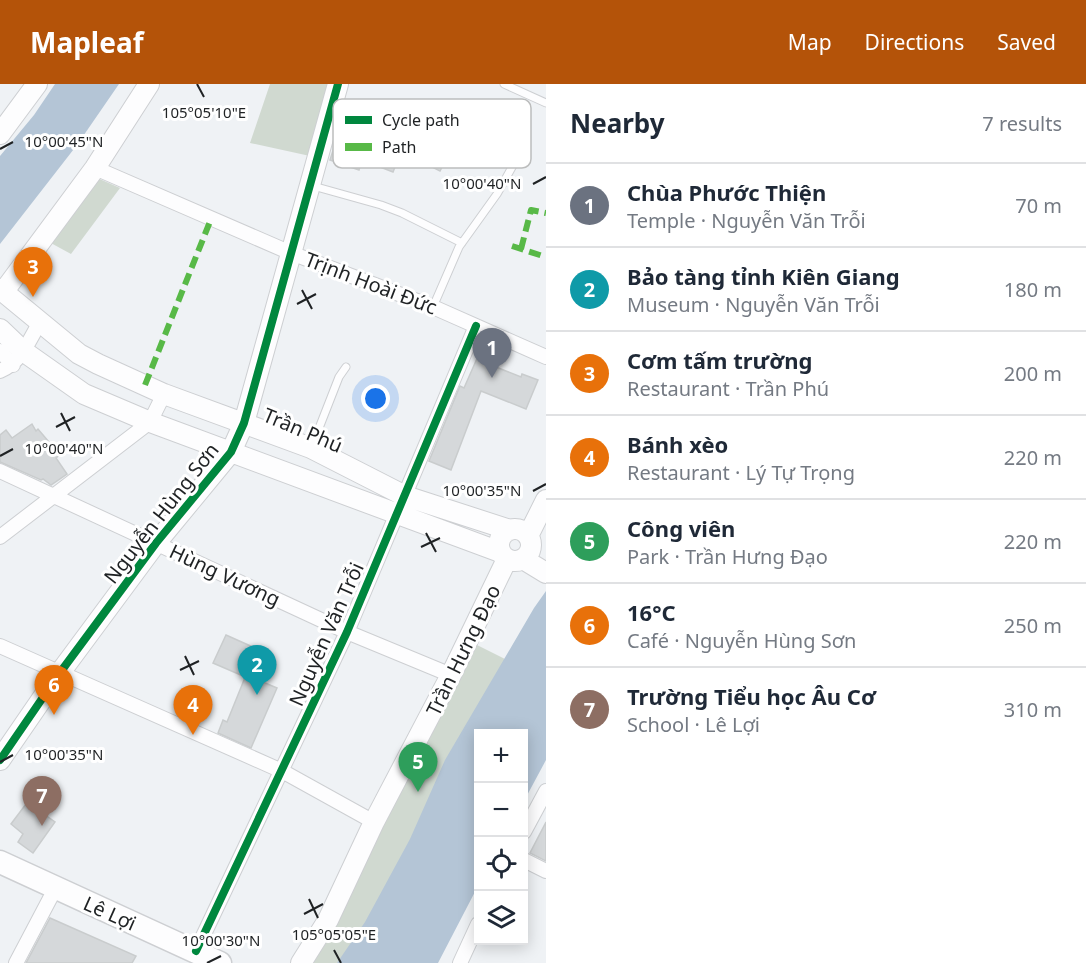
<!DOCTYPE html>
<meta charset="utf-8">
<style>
:root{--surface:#fff;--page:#f6f6f7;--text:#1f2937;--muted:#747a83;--line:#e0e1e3;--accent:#b45309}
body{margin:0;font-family:"Noto Sans",sans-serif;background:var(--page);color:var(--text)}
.controls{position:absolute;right:18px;bottom:18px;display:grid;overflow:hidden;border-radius:0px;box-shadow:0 3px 15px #0003}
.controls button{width:54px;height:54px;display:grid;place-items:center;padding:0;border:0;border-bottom:2px solid var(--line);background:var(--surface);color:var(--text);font:30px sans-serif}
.you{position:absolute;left:376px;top:315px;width:21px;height:21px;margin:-15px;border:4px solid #fff;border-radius:50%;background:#1a73e8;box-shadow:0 0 0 9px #1a73e833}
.badge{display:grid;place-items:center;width:39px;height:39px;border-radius:50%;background:var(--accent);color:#fff;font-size:20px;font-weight:700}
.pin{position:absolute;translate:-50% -50px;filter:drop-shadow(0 2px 3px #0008)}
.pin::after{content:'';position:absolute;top:32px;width:21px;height:18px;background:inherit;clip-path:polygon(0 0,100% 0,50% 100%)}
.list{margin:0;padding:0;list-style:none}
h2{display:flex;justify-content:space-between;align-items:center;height:78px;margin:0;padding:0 24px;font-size:26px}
h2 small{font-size:20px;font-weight:400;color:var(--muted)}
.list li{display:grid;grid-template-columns:39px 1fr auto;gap:18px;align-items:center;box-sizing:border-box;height:84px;padding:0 24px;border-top:2px solid var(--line)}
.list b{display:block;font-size:22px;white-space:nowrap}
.list p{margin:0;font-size:20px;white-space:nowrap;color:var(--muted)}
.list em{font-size:20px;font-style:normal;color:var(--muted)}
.icon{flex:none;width:33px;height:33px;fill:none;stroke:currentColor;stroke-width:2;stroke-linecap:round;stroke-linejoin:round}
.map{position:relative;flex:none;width:546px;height:879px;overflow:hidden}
header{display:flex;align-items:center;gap:36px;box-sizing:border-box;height:84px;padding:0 30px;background:var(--accent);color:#fff}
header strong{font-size:28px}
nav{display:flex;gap:33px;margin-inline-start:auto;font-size:21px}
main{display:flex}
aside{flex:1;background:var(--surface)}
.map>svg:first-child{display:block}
.green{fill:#d0d9d0}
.water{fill:#b4c5d6}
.building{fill:#d5d8da;stroke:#c9cccd;stroke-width:1.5}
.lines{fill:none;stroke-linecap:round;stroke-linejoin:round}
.lane-casing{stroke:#cdcfd2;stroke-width:9}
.street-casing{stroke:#cdcfd2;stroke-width:16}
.secondary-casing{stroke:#cdcfd2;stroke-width:22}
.primary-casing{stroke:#cdcfd2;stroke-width:25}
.lane{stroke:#fdfdfe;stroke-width:7}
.street{stroke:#fdfdfe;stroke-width:14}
.secondary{stroke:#fdfdfe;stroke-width:20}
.primary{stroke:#fdfdfe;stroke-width:22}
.quiet{stroke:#58b947;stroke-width:6;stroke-dasharray:12 6;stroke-linecap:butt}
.cycleway-casing{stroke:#fff;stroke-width:11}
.cycleway{stroke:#00873e;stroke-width:8}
.ticks{fill:none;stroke:#1f2224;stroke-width:2}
.labels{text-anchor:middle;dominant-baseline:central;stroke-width:6;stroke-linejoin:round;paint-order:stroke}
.street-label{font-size:20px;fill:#1f2224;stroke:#fff}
.key{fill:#fff;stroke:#bcbdbd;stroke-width:1.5}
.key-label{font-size:16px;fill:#1f2224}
.ticks-label{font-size:15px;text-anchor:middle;fill:#1f2224;stroke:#fff;stroke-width:6;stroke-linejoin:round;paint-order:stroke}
</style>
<header>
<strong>Mapleaf</strong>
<nav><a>Map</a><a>Directions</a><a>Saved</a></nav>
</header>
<main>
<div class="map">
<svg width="546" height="879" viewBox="0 0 546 879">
<rect width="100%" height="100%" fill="#eff2f5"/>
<path class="green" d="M270 0H328L310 72 250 59Z
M95 93 120 104 71 170 49 158Z
M477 561 509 577 422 743 343 879H308C344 835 363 781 388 731 416 673 447 617 477 561Z"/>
<path class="water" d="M55 0H119L77 61 0 160V72L34 31Z
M546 507V676L524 717V650H478V802L438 879H337L365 838 410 755 445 676 534 524Z"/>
<path class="building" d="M387 34 411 43 393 88 362 76 359 86 330 76 337 54 373 67Z
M435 61 450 68 440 87 426 80Z
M479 270 493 276 491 281 521 293 522 290 538 296 526 325 481 307 451 386 429 377 460 302 464 304Z
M32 340 36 347 38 345 60 371 56 374 67 390 51 401 43 395 41 396 0 378V351L6 346 12 354Z
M226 551 255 564 243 592 213 579Z
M246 591 277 604 251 664 218 649 223 636 227 638Z
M32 712 43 720 38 726 55 738 33 769 18 758 23 750 11 740Z
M546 738V777L530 769Z
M50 834 136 872 132 879H26Z"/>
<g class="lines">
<defs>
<path id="lane" d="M504 0 546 19
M313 102 381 121 402 129 462 159
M433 223 459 163 497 110 516 76
M312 362 339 293 346 283"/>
<path id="street" d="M95 84 291 169 433 223 546 273
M0 267 13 281
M0 287C22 277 28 258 40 238
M0 387 347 548 451 591
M0 453 150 338 164 310
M0 562 282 687 374 738
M524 748 546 707
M524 776 546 787
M196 867 347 548 476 242
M16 879 55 805
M460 879 478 840"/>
<path id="secondary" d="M0 50 37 0
M0 205 79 270 98 280 164 310 311 364 405 412 510 446
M4 207 95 84 149 0
M0 245 23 267 84 310 150 338 500 468
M499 461a16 16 0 1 1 32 0a16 16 0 1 1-32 0Z
M528 452 546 416
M523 475 546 489
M0 676 59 590 156 459 231 368 244 339 338 0
M301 879 328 836 374 738 451 591 507 475"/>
<path id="primary" d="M0 778 220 879"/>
</defs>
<use href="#lane" class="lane-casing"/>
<use href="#street" class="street-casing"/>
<use href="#secondary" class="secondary-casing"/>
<use href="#primary" class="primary-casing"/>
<use href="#lane" class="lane"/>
<use href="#street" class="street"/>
<use href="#secondary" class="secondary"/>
<use href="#primary" class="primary"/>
<path class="quiet" d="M512 162 546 173
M521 165 531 126 546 129
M145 301 211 135"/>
<defs>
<path id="cycleway" d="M0 676 59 590 156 459 231 368 244 339 338 0
M196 867 347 548 476 242"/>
</defs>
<use href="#cycleway" class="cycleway-casing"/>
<use href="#cycleway" class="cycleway"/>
</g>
<path class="ticks" d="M197 0 204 13M0 65 13 58M533 100 546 93M302 206 312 225M297 220 316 210M61 329 70 347M56 343 75 333M0 372 13 365M533 407 546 400M426 449 436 468M421 463 440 454M185 572 194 591M180 586 199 577M0 678 13 671M309 815 318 834M304 830 323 820M334 866 341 879M207 879 221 872"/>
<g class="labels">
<g class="street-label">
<text transform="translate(371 199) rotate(21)">Trịnh Hoài Đức</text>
<text transform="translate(303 346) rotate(23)">Trần Phú</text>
<text transform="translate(161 429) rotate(-52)">Nguyễn Hùng Sơn</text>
<text transform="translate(225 491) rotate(25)">Hùng Vương</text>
<text transform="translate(326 550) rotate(-66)">Nguyễn Văn Trỗi</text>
<text transform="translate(463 566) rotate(-64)">Trần Hưng Đạo</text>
<text transform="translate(110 829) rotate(24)">Lê Lợi</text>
</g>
</g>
<rect x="333" y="15" width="198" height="69" rx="9" class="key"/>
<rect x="345" y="32" width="27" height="8" fill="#00873e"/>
<rect x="345" y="59" width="27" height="8" fill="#58b947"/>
<g class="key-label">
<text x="382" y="42">Cycle path</text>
<text x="382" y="69">Path</text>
</g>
<g class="ticks-label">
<text x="204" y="34">105°05'10"E</text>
<text x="64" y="63">10°00'45"N</text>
<text x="482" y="105">10°00'40"N</text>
<text x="64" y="370">10°00'40"N</text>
<text x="482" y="412">10°00'35"N</text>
<text x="64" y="676">10°00'35"N</text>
<text x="334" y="856">105°05'05"E</text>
<text x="221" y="862">10°00'30"N</text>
</g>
</svg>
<div class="controls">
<button>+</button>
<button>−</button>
<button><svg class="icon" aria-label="locate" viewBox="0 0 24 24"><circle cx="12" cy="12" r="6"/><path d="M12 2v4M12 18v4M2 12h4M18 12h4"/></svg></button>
<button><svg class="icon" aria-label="layers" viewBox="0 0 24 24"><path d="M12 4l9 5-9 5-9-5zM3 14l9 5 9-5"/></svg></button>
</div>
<div class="you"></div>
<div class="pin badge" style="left:492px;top:294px;background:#6b7280">1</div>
<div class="pin badge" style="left:257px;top:611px;background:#0f9aa8">2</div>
<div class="pin badge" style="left:33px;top:213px;background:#e8710a">3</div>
<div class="pin badge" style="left:193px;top:651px;background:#e8710a">4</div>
<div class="pin badge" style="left:418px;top:708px;background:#2e9e5b">5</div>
<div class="pin badge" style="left:54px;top:631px;background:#e8710a">6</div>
<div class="pin badge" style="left:42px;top:742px;background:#8d6e63">7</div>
</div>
<aside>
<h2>Nearby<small>7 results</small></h2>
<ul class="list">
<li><span class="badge" style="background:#6b7280">1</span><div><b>Chùa Phước Thiện</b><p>Temple · Nguyễn Văn Trỗi</p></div><em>70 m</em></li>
<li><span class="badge" style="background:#0f9aa8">2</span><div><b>Bảo tàng tỉnh Kiên Giang</b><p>Museum · Nguyễn Văn Trỗi</p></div><em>180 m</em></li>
<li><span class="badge" style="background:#e8710a">3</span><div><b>Cơm tấm trường</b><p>Restaurant · Trần Phú</p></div><em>200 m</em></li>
<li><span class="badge" style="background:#e8710a">4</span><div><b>Bánh xèo</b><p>Restaurant · Lý Tự Trọng</p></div><em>220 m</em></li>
<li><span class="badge" style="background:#2e9e5b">5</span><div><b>Công viên</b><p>Park · Trần Hưng Đạo</p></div><em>220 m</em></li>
<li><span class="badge" style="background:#e8710a">6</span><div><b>16°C</b><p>Café · Nguyễn Hùng Sơn</p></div><em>250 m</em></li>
<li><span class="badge" style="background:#8d6e63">7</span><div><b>Trường Tiểu học Âu Cơ</b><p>School · Lê Lợi</p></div><em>310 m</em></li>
</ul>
</aside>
</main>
